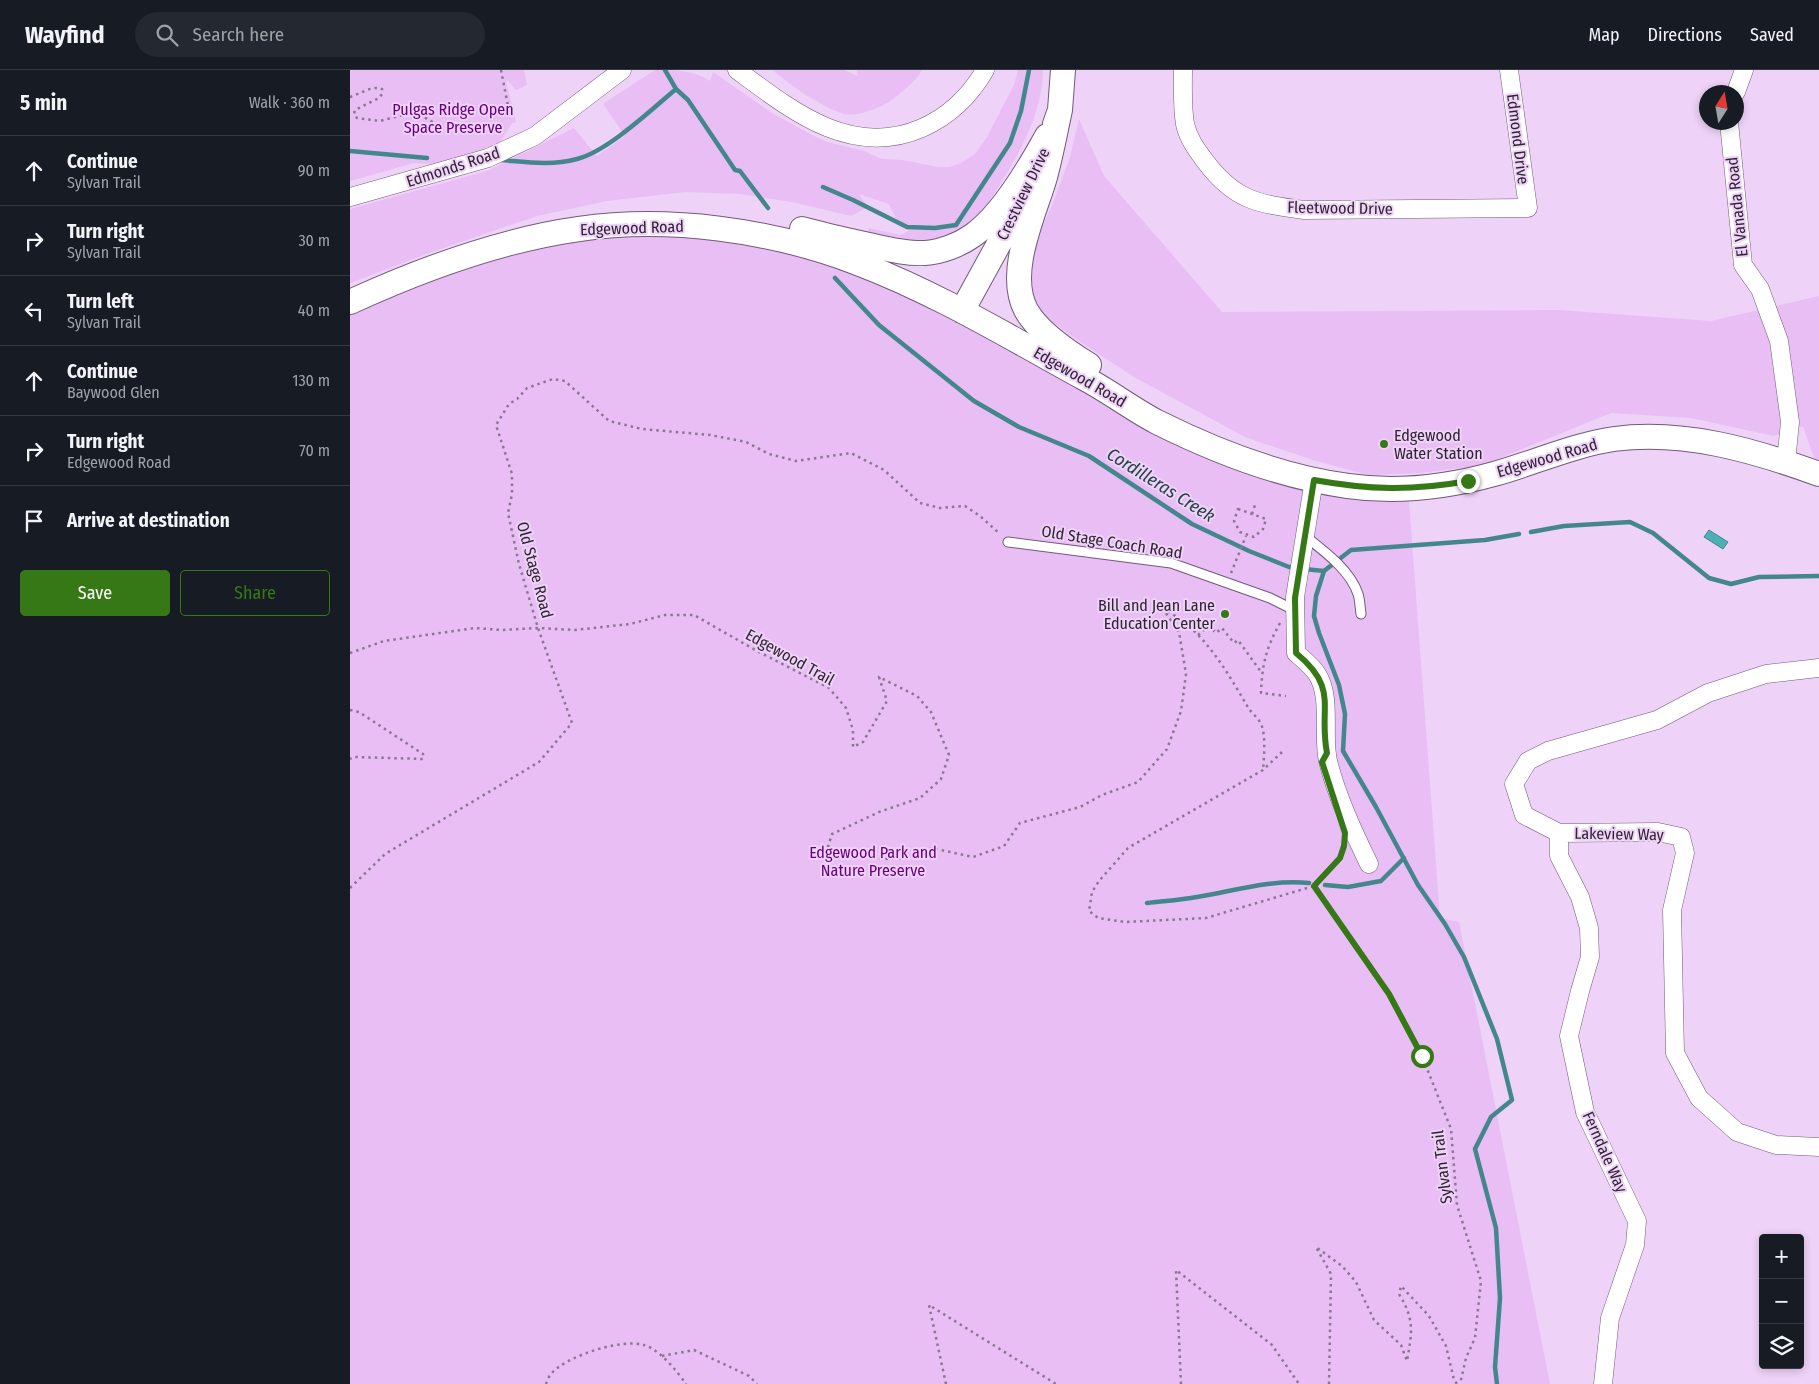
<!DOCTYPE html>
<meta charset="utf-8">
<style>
:root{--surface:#171b24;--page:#242831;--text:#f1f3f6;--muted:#9ea1a6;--line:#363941;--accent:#367816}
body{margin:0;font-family:"Fira Sans Condensed",sans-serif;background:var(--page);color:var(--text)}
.controls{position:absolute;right:15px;bottom:15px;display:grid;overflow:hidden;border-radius:5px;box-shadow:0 2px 8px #0003}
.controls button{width:45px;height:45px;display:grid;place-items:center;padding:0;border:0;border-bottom:1px solid var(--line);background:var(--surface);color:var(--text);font:25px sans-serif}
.compass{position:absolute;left:1349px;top:15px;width:45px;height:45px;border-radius:50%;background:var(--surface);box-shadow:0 2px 8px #0003;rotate:11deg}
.stop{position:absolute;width:15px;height:15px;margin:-11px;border:4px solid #367816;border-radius:50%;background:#fff}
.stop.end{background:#367816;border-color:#fff;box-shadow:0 1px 5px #0008}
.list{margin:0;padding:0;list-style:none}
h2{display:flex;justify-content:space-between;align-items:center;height:65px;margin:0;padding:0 20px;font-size:21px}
h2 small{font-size:16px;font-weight:400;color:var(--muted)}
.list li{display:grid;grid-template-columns:32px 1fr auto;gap:15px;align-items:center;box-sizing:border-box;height:70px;padding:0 20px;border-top:1px solid var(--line)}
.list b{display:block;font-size:19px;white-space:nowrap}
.list p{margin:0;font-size:16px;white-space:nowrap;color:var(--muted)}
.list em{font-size:16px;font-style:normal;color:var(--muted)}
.actions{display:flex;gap:10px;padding:15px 20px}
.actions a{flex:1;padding:11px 0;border:1px solid var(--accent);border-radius:5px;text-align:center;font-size:18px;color:var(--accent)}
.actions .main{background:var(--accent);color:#fff}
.icon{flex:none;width:28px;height:28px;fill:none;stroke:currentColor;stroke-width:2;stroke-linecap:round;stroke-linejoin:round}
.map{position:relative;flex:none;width:1469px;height:1314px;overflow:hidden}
header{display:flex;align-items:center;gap:30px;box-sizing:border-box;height:70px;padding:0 25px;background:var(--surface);border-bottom:1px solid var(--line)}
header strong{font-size:24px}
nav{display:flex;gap:28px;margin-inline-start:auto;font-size:18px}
.search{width:350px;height:45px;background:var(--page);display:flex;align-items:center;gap:12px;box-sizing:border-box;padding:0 18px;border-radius:28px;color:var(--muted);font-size:19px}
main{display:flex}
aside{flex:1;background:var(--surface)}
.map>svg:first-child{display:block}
.green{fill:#e8bef5}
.water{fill:#4cb1b4;stroke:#43878d}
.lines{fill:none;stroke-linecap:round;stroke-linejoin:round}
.stream{stroke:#43878d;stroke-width:4.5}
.lane-casing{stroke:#725a7a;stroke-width:11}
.street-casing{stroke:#725a7a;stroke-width:19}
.secondary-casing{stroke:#725a7a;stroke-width:26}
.path{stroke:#8a7790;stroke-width:2.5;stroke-dasharray:2.5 4;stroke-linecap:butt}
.lane{stroke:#fff;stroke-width:9}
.street{stroke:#fff;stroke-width:18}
.secondary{stroke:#fff;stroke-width:24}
.route{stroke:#367816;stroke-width:6}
.poi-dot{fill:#367816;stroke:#eed2f7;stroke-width:2}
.labels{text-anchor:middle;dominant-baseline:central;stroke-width:4;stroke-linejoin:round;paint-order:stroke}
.park-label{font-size:16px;fill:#680080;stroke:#eed2f7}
.street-label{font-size:16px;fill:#2f2432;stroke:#eed2f7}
.poi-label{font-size:16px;fill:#2f2432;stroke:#eed2f7;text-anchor:start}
.water-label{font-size:18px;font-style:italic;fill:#234243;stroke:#eed2f7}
</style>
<header>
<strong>Wayfind</strong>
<div class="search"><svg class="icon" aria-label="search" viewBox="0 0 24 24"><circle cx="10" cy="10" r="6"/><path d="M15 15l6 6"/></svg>Search here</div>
<nav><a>Map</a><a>Directions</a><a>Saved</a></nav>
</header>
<main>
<aside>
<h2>5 min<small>Walk · 360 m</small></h2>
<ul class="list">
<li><svg class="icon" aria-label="ahead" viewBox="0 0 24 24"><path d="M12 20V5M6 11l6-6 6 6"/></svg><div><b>Continue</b><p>Sylvan Trail</p></div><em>90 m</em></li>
<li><svg class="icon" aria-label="right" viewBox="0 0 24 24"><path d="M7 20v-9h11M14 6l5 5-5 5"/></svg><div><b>Turn right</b><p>Sylvan Trail</p></div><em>30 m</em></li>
<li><svg class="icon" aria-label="left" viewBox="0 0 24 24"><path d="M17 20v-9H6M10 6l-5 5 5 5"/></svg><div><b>Turn left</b><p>Sylvan Trail</p></div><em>40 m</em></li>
<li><svg class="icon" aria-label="ahead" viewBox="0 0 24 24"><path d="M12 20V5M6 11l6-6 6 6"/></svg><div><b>Continue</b><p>Baywood Glen</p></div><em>130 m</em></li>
<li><svg class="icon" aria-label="right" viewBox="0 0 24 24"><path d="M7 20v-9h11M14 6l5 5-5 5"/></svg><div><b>Turn right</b><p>Edgewood Road</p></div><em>70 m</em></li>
<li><svg class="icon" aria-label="arrive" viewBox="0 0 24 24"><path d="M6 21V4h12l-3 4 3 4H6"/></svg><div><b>Arrive at destination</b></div></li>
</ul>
<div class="actions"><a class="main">Save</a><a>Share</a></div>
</aside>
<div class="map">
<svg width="1469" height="1314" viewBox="0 0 1469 1314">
<rect width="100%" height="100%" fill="#eed2f7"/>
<path class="green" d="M0 0H174L177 15 166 20 158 11H156L166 52 162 53 134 98 64 93 0 111Z
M305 0C326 0 344 0 360 11L363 2 422 43 460 64 477 72 515 81 520 84 532 89 552 90 588 97H600L611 93 625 84 637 67 664 15 668 0H693C692 45 670 82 647 119 635 138 622 158 600 167 572 178 546 171 519 163L518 158 550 165 559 161 546 149 539 134 509 124 518 137 501 146 442 132 390 124 335 122 257 131 187 146 79 183 0 213V139L137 101 224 58 247 86 275 66 253 34Z
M422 0H494L508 6 507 0H572C567 10 557 17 548 25 536 36 507 49 491 43 468 35 441 15 422 0Z
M729 49 754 106 872 242 1208 240 1361 251 1469 226V390L1464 388 1453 356 1424 366 1341 348 1261 343 1133 395 1071 403 1019 405 966 391 895 367 784 307 729 271 691 244 682 225 677 206 684 175 703 133 720 87Z
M230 158 459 177 883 386 1058 418 1090 848 1109 852 1200 1314H0V232Z"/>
<path class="water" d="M1359 460 1378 472 1373 479 1354 467Z"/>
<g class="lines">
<path class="stream" d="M315 0 326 19 338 30 385 100 390 101 418 138
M0 81 77 88
M150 90C176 92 201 96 227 89 258 81 301 40 326 19
M473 117 503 130 557 157 585 158 606 155 660 73 671 41 679 0
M485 208 529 255 624 331 669 357 739 386 842 454 899 481 939 497 947 498
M1181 462 1214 456 1280 452 1303 463 1359 508 1381 514 1409 507 1469 506
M954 499 974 501 1001 480 1135 470 1169 464
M974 501 966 526 964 546 969 563 989 615 995 644 993 681 1026 737 1068 815 1095 854 1114 887 1147 969 1162 1030 1141 1047 1125 1079 1146 1158 1150 1228 1145 1297 1147 1314
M975 815 998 817 1031 811 1054 788
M797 833C814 831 831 830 847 827 884 821 921 809 959 813"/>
<defs>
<path id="lane" d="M955 466C974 481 1000 500 1008 524 1010 530 1010 537 1011 544
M658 472 821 493 920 528 944 540"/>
<path id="street" d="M387 0C441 40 501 89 572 58 599 46 620 26 635 0
M833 0C833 18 832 36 835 54 838 68 846 79 855 91 884 130 907 134 954 140L1178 138 1159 0
M1386 22 1394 0
M1379 52 1393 195 1410 219 1429 271 1440 352 1436 392
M0 127 138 88 185 66 272 0
M964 410 945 527 946 583C953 589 962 596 967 604 982 627 972 665 978 691 987 727 1003 761 1019 794
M1469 598 1416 604 1358 623 1307 650 1198 681 1178 691 1164 714 1174 745 1209 763 1308 762 1331 767 1335 783 1322 840 1325 983 1349 1028 1387 1062 1426 1075 1469 1077
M1209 763V786L1230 827 1239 858 1240 887 1230 921 1219 966 1235 1042 1287 1151 1285 1175 1260 1248 1253 1314"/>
<path id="secondary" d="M710 40C705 63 701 85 695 107 684 145 656 202 676 240 688 262 718 282 739 295
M705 54 710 40 713 0
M452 159C474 165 496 170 519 175 537 179 556 184 575 183 591 182 609 175 622 166 650 147 680 97 697 66
M0 232C72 199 150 170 229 159 318 146 421 160 505 192 585 222 659 267 734 308 759 321 782 339 807 352 867 382 932 407 998 416 1047 423 1097 417 1144 404 1184 393 1223 375 1264 369 1334 360 1403 380 1469 404
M612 241 680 117"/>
</defs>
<use href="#lane" class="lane-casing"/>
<use href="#street" class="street-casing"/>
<use href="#secondary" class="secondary-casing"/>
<path class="path" d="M151 0 158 36
M0 27C10 24 22 15 32 19V24L29 28 5 40 4 44 7 48 30 51 60 43 74 47 89 56
M888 439 916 449 913 459 904 467 890 462 884 451Z
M902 444 906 432
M881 503 896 466
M930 553C916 578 912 595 911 623L936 626
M848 565 859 556 866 563 872 558 884 573 888 570 911 602
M0 583 34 571 125 558 151 560 188 558 225 560 280 554 315 545H344L407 581 479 618 496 638 503 660V677L513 672 537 631 529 607 567 626 581 642 599 685 591 709 570 728 529 742 482 764 477 780 504 781 533 789 558 788 582 778 623 787 654 776 670 753 730 737 752 725 788 712 817 679 831 641 836 604 829 562 813 539C854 559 877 602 899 639 903 644 908 648 911 654 916 664 914 688 913 700
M0 640 9 642 73 684V689L4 687 0 689
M932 682 913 700 778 778 749 811 742 822 739 841 748 848 775 852 856 848 964 816
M993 777 989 788 964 816 1039 924 1072 986 1101 1059 1107 1135 1131 1211 1125 1268 1116 1288 1110 1314
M0 818 35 784 189 692 222 653 188 558 169 494 158 443 162 424V404L146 355 159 334 167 329 177 318 203 309 215 311 259 351 292 359 360 365 396 372 419 384 446 391 501 383 534 400 570 433 590 438 615 436 630 446 650 464
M312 1286 344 1280 399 1306 407 1314
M196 1314C197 1311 199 1306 201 1304 216 1286 272 1268 294 1275 309 1279 327 1301 336 1314
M596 1314 579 1235 706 1314
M831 1314 826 1200 922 1275 949 1314
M979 1314 981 1204 966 1177 992 1196 1006 1212 1024 1250 1051 1275 1057 1291C1062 1262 1065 1250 1049 1224L1051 1216 1079 1246 1096 1276 1104 1310 1107 1314"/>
<use href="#lane" class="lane"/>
<use href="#street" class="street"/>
<use href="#secondary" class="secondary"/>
</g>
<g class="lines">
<path class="route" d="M1072 986 1039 924 964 816 990 788 994 776 995 763 972 692 977 683C968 637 990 619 946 583L945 528 964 410C1019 420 1062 421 1118 411"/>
</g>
<g class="poi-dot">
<circle cx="1034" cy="374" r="5"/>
<circle cx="875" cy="544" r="5"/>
</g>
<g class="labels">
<g class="park-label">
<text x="103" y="39">Pulgas Ridge Open<tspan x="103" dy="18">Space Preserve</tspan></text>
<text x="523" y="782">Edgewood Park and<tspan x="523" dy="18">Nature Preserve</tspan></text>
</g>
<g class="street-label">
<text transform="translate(1168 69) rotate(83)">Edmond Drive</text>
<text transform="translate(103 97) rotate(-18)">Edmonds Road</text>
<text transform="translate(673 124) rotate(-64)">Crestview Drive</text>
<text transform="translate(1387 137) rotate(-96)">El Vanada Road</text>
<text transform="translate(990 138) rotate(1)">Fleetwood Drive</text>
<text transform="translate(282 158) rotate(-2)">Edgewood Road</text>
<text transform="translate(730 307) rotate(30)">Edgewood Road</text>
<text transform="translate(1197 388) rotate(-16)">Edgewood Road</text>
<text transform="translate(762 472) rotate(9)">Old Stage Coach Road</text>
<text transform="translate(185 500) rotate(75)">Old Stage Road</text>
<text transform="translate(440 587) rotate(29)">Edgewood Trail</text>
<text transform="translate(1269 764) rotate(1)">Lakeview Way</text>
<text transform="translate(1255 1082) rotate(66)">Ferndale Way</text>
<text transform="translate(1092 1097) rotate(-97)">Sylvan Trail</text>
</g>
<g class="poi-label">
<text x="1044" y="365">Edgewood<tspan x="1044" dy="18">Water Station</tspan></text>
<text x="865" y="535" text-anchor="end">Bill and Jean Lane<tspan x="865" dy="18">Education Center</tspan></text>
</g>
<g class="water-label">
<text transform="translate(811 415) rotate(32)">Cordilleras Creek</text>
</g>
</g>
</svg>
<div class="controls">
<button>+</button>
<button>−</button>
<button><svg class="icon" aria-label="layers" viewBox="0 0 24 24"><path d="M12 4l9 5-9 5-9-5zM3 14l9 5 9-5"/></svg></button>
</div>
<svg class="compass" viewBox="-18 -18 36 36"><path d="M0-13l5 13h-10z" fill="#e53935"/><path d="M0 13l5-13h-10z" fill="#9ea1a6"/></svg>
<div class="stop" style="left:1072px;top:986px"></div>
<div class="stop end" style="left:1118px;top:411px"></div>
</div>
</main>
